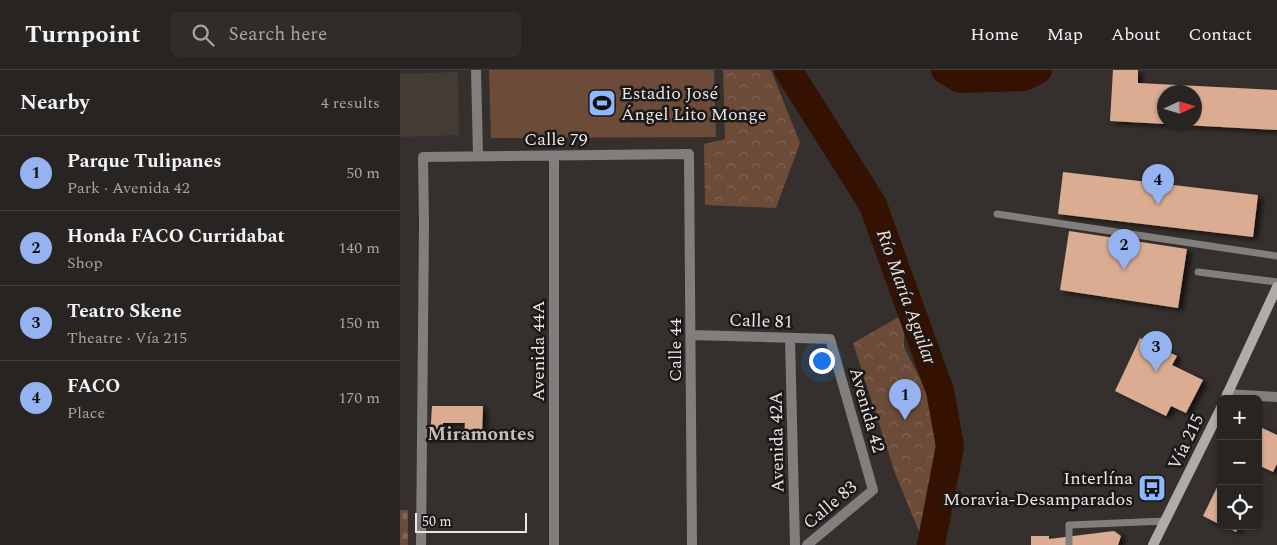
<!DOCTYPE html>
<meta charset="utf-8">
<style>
:root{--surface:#282422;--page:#302c2a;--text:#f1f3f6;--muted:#a5a4a5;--line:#444140;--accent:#95b2f1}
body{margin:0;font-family:Spectral,serif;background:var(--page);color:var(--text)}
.controls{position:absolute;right:15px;bottom:15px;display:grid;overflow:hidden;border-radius:8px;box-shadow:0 1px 4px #0004}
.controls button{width:45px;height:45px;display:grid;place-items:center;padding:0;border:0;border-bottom:1px solid var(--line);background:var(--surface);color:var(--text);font:25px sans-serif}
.compass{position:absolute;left:757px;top:15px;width:45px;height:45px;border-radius:50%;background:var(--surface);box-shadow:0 1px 4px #0004;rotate:86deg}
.scale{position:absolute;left:15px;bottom:12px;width:112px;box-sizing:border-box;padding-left:5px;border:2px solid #eae7e6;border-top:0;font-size:14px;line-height:18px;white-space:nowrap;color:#eae7e6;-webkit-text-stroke:4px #1b1817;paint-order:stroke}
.you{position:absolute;left:421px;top:290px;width:18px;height:18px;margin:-12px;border:4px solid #fff;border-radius:50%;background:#1a73e8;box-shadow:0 0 0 8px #1a73e833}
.badge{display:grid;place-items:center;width:32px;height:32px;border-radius:50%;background:var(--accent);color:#111;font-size:16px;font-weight:700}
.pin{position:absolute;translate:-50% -41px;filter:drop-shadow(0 1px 2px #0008)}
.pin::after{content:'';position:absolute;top:26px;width:18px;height:15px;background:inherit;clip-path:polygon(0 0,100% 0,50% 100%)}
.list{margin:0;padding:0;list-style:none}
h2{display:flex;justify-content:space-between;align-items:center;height:65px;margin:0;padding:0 20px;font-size:21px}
h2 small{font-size:16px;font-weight:400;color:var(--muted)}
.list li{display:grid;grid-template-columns:32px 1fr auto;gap:15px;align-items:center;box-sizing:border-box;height:75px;padding:0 20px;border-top:1px solid var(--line)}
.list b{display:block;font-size:19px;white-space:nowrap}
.list p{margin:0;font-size:16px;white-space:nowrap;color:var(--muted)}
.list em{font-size:16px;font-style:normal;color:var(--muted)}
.icon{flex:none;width:28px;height:28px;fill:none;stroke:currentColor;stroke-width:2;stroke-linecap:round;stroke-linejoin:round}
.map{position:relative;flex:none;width:877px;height:475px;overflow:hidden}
header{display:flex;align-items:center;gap:30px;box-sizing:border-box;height:70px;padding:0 25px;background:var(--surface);border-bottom:1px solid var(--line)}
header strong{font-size:24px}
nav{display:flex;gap:28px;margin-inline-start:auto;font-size:18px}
.search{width:350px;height:45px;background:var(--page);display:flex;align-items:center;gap:12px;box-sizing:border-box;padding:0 18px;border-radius:8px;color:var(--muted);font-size:19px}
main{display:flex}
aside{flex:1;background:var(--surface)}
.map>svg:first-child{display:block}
.built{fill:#443b35}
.cemetery{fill:url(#cemetery-stones)}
.park{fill:url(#park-crowns)}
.pitch{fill:#6c4b38}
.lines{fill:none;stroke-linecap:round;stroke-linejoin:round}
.river{stroke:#341100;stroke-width:28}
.building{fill:#dbac92;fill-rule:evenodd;filter:url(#shadow)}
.lane{stroke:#817f7e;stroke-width:7}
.street{stroke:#817f7e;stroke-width:10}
.secondary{stroke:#afaba9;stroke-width:10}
.labels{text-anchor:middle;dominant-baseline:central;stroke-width:5;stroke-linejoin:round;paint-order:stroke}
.poi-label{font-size:18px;fill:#eae7e6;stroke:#1b1817;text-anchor:start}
.street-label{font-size:18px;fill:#eae7e6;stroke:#1b1817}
.water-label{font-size:19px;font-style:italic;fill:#faddcd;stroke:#1b1817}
.neighbourhood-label{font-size:19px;font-weight:bold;fill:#c5bfbc;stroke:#1b1817}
</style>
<header>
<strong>Turnpoint</strong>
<div class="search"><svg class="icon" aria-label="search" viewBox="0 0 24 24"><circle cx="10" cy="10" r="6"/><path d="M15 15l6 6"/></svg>Search here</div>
<nav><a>Home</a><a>Map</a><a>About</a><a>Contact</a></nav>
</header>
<main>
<aside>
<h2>Nearby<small>4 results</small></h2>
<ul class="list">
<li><span class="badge">1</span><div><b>Parque Tulipanes</b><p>Park · Avenida 42</p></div><em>50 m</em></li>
<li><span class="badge">2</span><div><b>Honda FACO Curridabat</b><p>Shop</p></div><em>140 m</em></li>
<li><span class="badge">3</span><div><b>Teatro Skene</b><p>Theatre · Vía 215</p></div><em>150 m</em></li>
<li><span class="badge">4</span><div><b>FACO</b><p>Place</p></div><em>170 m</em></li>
</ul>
</aside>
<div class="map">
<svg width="877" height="475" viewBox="0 0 877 475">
<defs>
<pattern id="cemetery-stones" width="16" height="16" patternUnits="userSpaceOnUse" patternTransform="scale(1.25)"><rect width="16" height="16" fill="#6c4b38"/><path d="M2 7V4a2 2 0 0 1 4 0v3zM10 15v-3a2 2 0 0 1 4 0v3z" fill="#816555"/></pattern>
<pattern id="park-crowns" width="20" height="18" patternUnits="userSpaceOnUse" patternTransform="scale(1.25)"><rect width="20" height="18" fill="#6c4b38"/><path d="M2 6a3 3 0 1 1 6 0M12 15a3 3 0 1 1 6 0" fill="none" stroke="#816555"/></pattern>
<filter id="shadow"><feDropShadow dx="5" dy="3" stdDeviation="2.5" flood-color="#0009"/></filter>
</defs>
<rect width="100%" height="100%" fill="#35302d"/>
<path class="built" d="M58 2 59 65 0 67V4Z"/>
<path class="cemetery" d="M0 440H8V475H0Z"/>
<path class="park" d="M323 0H371L400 73 376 138 305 135 304 74 325 69Z
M504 244V277L527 323 536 376 520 464 495 403 453 273Z"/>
<path class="pitch" d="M89 0H314L316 67 91 68Z"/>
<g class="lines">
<path class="river" d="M388 0 473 135 540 321 550 376 531 475
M545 0 560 9 624 7 638 0"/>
</g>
<path class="building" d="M713 0H738V13L877 20V60L710 51ZM764 22H794V52H764Z
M663 102 858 125 853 167 658 144Z
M669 161 787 179 778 238 660 220Z
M740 268 777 286 772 295 803 310 786 343 771 336 766 346 715 321Z
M32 336H83L82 364 64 365 65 353H43V367L30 369Z
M858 356 877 365V394L873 402 858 395Z
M821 409V455L803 446Z
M824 456H839L836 462Z
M714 461 721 466 718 475H631V466H649V469Z"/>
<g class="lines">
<path class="lane" d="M597 144 877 186
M798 202 877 212
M669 475V455L766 451"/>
<path class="street" d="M76 0 78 85
M154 86V475
M292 265 430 269 473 420 407 475
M390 268 395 475
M827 324 877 327
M21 475 24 154 23 87 289 84 292 475"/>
<path class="secondary" d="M825 329 877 217
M753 475 821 338"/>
</g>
<defs>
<symbol id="stadium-square" viewBox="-11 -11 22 22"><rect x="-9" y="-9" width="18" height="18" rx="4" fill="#8eb8fd" stroke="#1b1817"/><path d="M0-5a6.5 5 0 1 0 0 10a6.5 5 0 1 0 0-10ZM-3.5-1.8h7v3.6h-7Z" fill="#111"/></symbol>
<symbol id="bus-square" viewBox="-11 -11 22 22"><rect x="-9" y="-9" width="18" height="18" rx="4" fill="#8eb8fd" stroke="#1b1817"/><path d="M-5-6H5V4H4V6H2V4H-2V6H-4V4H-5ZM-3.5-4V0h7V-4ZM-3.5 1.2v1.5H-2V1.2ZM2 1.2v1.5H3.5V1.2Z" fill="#111"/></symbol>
</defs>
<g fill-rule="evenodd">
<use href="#stadium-square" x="186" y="17" width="32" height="32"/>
<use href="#bus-square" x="736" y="402" width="32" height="32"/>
</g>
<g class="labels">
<g class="poi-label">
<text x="221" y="23">Estadio José<tspan x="221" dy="21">Ángel Lito Monge</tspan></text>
<text x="733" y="408" text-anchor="end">Interlína<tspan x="733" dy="21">Moravia-Desamparados</tspan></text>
</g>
<g class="street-label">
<text x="156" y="69">Calle 79</text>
<text transform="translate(361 251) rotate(2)">Calle 81</text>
<text transform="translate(275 280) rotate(-90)">Calle 44</text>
<text transform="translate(138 281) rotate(-90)">Avenida 44A</text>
<text transform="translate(467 340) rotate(74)">Avenida 42</text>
<text transform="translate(377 372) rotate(-91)">Avenida 42A</text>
<text transform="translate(786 372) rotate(-64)">Vía 215</text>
<text transform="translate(430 435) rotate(-40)">Calle 83</text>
</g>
<g class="water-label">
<text transform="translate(506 227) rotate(70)">Río María Aguilar</text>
</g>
<g class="neighbourhood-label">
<text x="81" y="364">Miramontes</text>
</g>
</g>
</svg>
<div class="controls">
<button>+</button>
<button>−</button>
<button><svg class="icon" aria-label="locate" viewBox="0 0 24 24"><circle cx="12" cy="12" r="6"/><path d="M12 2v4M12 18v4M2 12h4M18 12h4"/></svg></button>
</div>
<svg class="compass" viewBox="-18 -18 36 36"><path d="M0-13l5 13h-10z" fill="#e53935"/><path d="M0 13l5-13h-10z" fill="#a5a4a5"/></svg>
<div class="scale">50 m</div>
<div class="you"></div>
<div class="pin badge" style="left:505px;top:350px">1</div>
<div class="pin badge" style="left:724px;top:200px">2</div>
<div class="pin badge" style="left:756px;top:302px">3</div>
<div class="pin badge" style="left:758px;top:135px">4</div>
</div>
</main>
